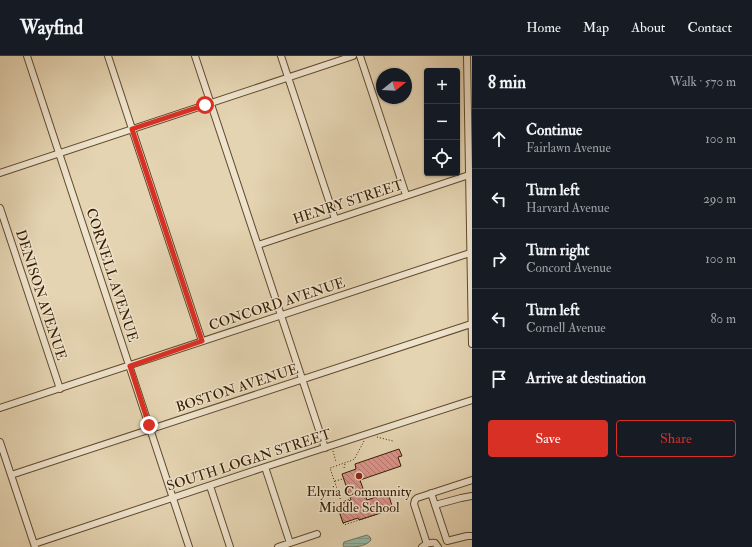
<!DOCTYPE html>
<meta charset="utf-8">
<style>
:root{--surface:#171b24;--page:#20242c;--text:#f1f3f6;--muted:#9ea1a6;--line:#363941;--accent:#d93025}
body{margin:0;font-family:"IM FELL Double Pica",serif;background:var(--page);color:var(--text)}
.controls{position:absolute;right:12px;top:12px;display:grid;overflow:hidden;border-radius:4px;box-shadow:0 1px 3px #0004}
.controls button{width:36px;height:36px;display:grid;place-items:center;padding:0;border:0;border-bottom:1px solid var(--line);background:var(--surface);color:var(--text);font:20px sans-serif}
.compass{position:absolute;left:376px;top:12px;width:36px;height:36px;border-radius:50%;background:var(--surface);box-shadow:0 1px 3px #0004;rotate:72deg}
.stop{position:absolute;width:12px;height:12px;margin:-9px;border:3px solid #d93025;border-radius:50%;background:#fff}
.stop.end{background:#d93025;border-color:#fff;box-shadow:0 1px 4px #0008}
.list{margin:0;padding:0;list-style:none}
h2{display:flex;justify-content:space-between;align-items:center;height:52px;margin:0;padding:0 16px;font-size:17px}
h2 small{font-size:13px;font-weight:400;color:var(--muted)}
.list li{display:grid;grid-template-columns:26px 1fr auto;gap:12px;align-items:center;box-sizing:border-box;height:60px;padding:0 16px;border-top:1px solid var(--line)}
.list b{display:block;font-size:15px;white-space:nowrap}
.list p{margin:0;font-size:13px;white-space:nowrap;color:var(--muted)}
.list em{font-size:13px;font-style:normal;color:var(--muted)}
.actions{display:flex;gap:8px;padding:12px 16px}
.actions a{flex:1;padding:9px 0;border:1px solid var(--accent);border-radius:4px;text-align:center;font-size:14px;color:var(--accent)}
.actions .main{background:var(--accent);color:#fff}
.icon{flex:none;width:22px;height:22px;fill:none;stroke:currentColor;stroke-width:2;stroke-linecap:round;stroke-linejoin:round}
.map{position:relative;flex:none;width:472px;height:491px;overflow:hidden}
header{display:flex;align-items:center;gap:24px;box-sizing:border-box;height:56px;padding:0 20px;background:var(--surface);border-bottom:1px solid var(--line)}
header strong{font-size:19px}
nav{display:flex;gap:22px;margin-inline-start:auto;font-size:14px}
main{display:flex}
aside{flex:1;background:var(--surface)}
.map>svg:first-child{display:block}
.water{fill:url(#water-rules);stroke:#6f7a65}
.building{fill:url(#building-back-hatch);stroke:#351c00}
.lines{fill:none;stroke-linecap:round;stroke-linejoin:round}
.minor-casing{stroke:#614a2c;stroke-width:8}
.path{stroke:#351c00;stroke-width:1;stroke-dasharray:1 2;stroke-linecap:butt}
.minor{stroke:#eee3cd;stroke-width:6}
.route{stroke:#d93025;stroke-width:5}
.poi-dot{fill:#8f2418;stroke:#eee3cd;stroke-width:1.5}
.labels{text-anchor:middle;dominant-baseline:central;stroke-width:3;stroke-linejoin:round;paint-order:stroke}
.street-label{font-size:14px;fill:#351c00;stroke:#eee3cd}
.poi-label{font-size:14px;fill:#351c00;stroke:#eee3cd}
</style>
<header>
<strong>Wayfind</strong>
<nav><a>Home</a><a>Map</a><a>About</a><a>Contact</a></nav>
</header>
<main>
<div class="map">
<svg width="472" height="491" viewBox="0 0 472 491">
<defs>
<pattern id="water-rules" width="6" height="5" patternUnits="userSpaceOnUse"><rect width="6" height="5" fill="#96b9a8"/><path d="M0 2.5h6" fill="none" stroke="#829e8f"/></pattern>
<pattern id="building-back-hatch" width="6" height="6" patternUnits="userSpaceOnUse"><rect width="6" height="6" fill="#dc938a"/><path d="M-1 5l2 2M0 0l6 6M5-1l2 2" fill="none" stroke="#b3776e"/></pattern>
</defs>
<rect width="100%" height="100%" fill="#e5d4b2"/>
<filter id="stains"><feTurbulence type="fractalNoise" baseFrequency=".005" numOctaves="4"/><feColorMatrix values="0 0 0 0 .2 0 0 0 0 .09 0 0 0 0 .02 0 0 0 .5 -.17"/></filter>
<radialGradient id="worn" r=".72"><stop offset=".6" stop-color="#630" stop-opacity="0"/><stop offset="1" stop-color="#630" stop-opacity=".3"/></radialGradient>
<path class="water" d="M367 479 370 481 371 484C366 491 353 491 344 491L343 489 344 486Z"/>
<path class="building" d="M399 393 402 400 398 401 401 410 360 424 367 444 388 437 393 453 359 464 358 462 343 467 339 455 344 453 342 447 351 444 342 418 356 413 355 408Z"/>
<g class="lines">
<defs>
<path id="minor" d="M27 0 189 491
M108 0 202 285
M195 0 325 392
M281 0 335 163
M360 0 406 139
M467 0 472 288
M0 117 353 0
M0 152 60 333
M258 189 469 119
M0 352 470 197
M0 386 35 491
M265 411 290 487
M11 419 471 268
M210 430 230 491
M431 437 447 485 467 480H472
M435 449 461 442 472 440
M34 488 265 411 472 344
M427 488 414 448 415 444 417 442 472 424
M278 491 317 478
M422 491C425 488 431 486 435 487L438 491"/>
</defs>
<use href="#minor" class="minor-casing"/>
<path class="path" d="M377 381 393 385
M364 385 355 402 353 404 330 412 343 451 338 453 344 469 393 453
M333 395 336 406
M344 412 345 408
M335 425 343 423
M342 446 350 443"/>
<use href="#minor" class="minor"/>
</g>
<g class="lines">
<path class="route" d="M149 369 130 310 202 285 132 73 205 49"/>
</g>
<circle class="poi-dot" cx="359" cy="420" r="4"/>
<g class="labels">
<g class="street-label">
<text transform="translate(348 146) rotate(-18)">HENRY STREET</text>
<text transform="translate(112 219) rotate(72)">CORNELL AVENUE</text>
<text transform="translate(41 239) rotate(72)">DENISON AVENUE</text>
<text transform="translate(277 248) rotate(-18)">CONCORD AVENUE</text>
<text transform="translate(237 332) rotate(-18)">BOSTON AVENUE</text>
<text transform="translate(249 404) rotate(-18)">SOUTH LOGAN STREET</text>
</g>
<g class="poi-label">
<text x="359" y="435">Elyria Community<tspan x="359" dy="16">Middle School</tspan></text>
</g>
</g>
<rect width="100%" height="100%" filter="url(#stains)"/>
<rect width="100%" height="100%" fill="url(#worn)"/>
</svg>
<div class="controls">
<button>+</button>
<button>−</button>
<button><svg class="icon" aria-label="locate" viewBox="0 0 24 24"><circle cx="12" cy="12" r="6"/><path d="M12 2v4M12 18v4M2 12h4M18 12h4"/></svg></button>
</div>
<svg class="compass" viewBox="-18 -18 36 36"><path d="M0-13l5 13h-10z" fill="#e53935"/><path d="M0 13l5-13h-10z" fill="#9ea1a6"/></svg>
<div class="stop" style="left:205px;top:49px"></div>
<div class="stop end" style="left:149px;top:369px"></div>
</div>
<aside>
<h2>8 min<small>Walk · 570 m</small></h2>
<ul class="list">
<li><svg class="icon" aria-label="ahead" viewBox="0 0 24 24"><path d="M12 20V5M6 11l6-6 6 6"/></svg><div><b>Continue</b><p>Fairlawn Avenue</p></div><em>100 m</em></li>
<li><svg class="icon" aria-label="left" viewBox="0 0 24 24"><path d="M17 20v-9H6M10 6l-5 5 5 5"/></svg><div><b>Turn left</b><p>Harvard Avenue</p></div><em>290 m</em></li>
<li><svg class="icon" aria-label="right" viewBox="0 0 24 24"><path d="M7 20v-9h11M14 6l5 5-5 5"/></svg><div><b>Turn right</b><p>Concord Avenue</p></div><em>100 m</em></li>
<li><svg class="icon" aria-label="left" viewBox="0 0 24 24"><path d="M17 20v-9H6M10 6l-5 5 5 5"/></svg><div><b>Turn left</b><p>Cornell Avenue</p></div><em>80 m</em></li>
<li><svg class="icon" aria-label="arrive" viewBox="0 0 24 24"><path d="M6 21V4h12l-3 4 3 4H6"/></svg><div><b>Arrive at destination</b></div></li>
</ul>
<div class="actions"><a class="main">Save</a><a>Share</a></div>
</aside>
</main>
